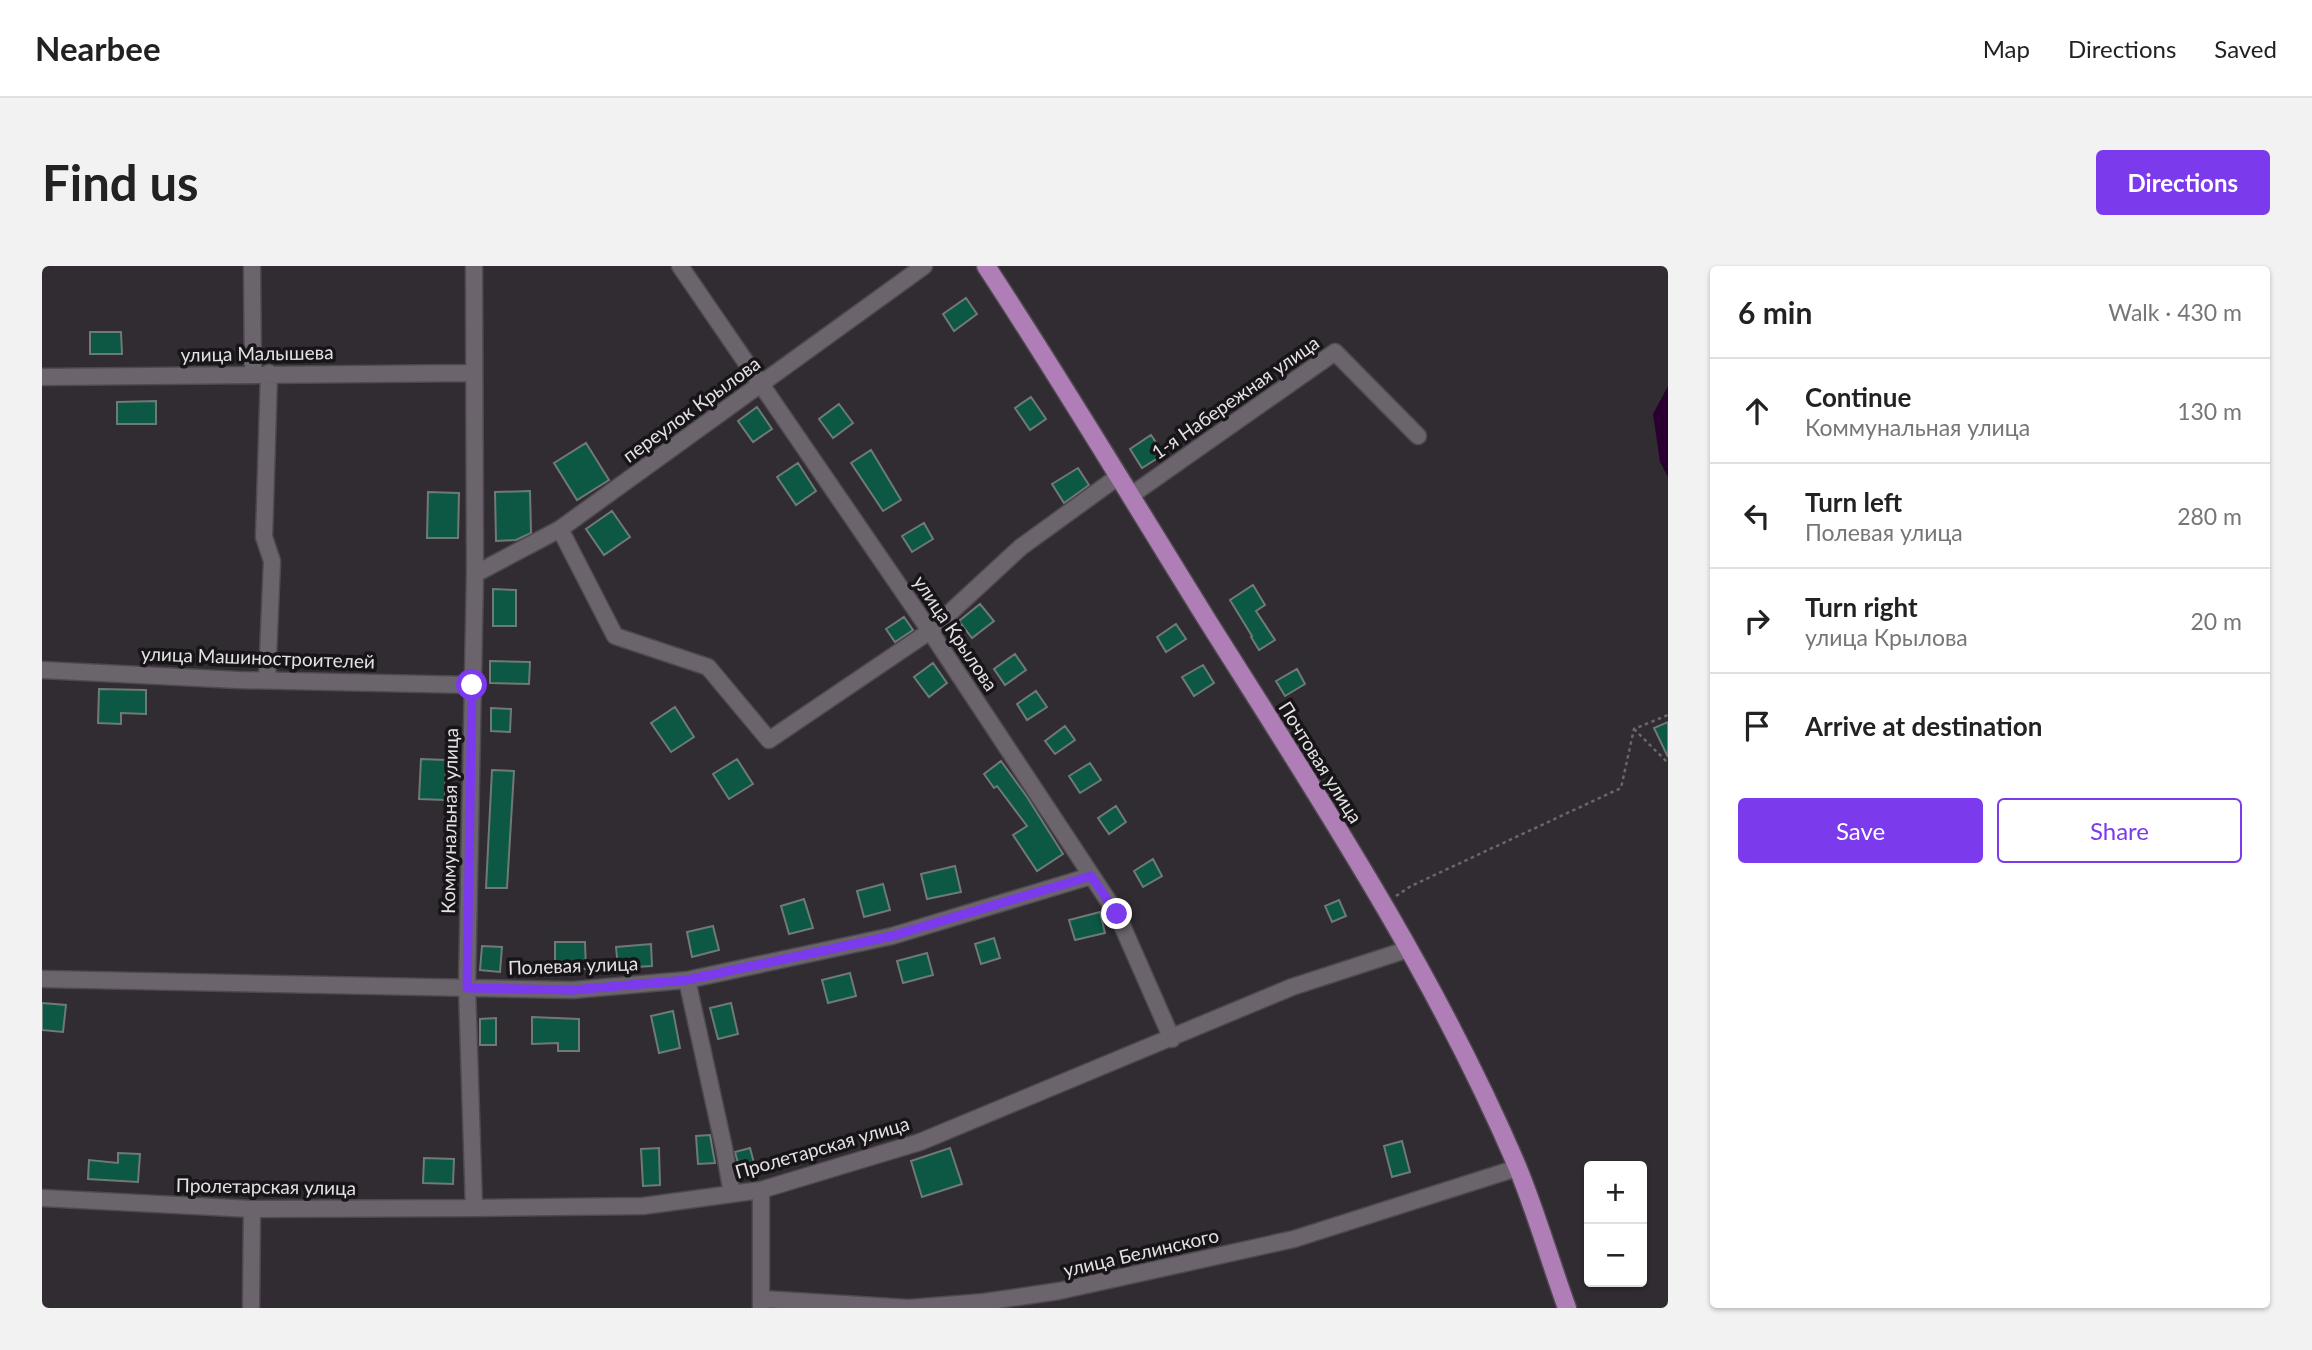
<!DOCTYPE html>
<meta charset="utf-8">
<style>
:root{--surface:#fff;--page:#f2f2f2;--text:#222;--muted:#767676;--line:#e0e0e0;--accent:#7c3aed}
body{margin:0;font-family:Lato,sans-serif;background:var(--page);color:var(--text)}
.controls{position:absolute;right:21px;bottom:21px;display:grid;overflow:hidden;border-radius:7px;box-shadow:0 2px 5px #0004}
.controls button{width:63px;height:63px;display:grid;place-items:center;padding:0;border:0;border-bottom:2px solid var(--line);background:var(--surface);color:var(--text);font:35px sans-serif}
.stop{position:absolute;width:21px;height:21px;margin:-16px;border:5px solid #7c3aed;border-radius:50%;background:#fff}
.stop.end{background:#7c3aed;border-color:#fff;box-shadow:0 2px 7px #0008}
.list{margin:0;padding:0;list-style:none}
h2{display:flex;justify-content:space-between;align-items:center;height:91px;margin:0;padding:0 28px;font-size:30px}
h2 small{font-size:23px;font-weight:400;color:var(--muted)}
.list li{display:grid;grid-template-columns:46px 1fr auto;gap:21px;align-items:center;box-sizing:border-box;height:105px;padding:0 28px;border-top:2px solid var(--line)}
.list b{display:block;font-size:26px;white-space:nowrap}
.list p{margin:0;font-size:23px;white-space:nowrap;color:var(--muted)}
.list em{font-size:23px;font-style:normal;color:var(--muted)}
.actions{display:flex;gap:14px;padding:21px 28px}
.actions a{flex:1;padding:16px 0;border:2px solid var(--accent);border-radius:7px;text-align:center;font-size:24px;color:var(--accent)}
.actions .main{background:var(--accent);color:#fff}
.icon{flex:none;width:38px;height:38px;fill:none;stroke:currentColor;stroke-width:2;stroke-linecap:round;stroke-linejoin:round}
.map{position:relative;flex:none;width:1626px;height:1042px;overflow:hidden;border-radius:7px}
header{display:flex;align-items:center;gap:42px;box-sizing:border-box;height:98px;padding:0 35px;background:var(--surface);border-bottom:2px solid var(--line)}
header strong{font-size:33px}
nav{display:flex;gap:38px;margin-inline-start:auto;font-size:24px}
.intro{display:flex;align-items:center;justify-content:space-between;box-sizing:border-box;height:168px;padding:0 42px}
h1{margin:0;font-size:49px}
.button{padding:18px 32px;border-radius:7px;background:var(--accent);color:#fff;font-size:24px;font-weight:700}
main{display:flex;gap:42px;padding:0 42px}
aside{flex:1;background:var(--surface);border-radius:7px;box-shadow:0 2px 5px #0004}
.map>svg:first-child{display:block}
.water{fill:#2a0031}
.building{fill:#0c5844;stroke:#6f7a75;stroke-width:2}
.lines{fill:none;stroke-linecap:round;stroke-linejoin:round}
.minor-casing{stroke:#4e494f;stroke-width:19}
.major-casing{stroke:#4e494f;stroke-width:21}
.path{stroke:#6b666c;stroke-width:2.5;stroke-dasharray:3.5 3.5;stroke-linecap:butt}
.minor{stroke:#6b646c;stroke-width:16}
.major{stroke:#af7eb6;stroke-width:18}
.route{stroke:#7c3aed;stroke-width:9}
.labels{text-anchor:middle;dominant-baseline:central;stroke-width:7;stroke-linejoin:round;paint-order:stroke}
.street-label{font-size:19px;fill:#e4e0e4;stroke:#171518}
</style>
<header>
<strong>Nearbee</strong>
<nav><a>Map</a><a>Directions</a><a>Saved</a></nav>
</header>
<div class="intro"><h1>Find us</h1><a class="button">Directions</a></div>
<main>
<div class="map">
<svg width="1626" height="1042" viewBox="0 0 1626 1042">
<rect width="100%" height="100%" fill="#312b32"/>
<path class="water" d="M1626 120V211L1618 196 1611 148Z"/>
<path class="building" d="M924 32 935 48 912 65 901 48Z
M48 66H79L80 88H48Z
M989 131 1004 153 988 164 973 142Z
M114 135V158H75V136Z
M797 138 811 157 791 172 777 153Z
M715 141 730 163 711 176 696 155Z
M1109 169 1122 188 1100 202 1088 183Z
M544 177 567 214 535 234 512 197Z
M829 184 859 234 841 245 809 197Z
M756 197 774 225 754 239 735 211Z
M1036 202 1047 219 1022 237 1010 218Z
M488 225 489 267 474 274 454 275 453 226Z
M386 226 417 227 416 272H385Z
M570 245 588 271 562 289 544 263Z
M882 257 891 273 870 286 860 270Z
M1211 319 1223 339 1214 345 1233 374 1217 384 1209 371 1210 370 1188 334Z
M451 323 474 324V360H451Z
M938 338 952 355 930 372 917 355Z
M862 351 871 364 853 376 844 363Z
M1134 358 1144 373 1124 386 1115 371Z
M973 388 984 404 963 419 952 403Z
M448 395 488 396 487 418 448 417Z
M891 397 905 417 887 431 872 411Z
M1161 399 1172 417 1152 430 1140 411Z
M1255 403 1263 418 1243 430 1234 415Z
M57 423 104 424V448L79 447V458L56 457Z
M994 425 1005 441 985 454 975 438Z
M633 441 652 471 629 486 609 457Z
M449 442 469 443 468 466 449 465Z
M1626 456V491L1612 462Z
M1023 460 1033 474 1013 488 1003 475Z
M379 493 404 494 403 534 377 533Z
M695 493 711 518 687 533 671 508Z
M959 495 985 531 1021 588 995 605 971 569 985 560 955 520 952 522 942 508Z
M1048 497 1059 514 1038 527 1027 510Z
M450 504 472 505 465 622H444Z
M1074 540 1084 556 1067 568 1056 552Z
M1111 593 1120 610 1101 621 1092 605Z
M913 600 919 626 885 633 879 608Z
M841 618 848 644 822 651 815 625Z
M762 633 771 662 747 668 739 640Z
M1297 634 1304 650 1290 656 1283 640Z
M1058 646 1063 667 1033 674 1027 654Z
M671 660 677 684 650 691 645 666Z
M952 672 958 692 939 698 933 678Z
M513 676H543L544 703H513Z
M609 678 610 700 576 702 574 681Z
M440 680 460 681 458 706 438 704Z
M885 687 891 709 861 717 855 695Z
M808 707 814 730 786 737 780 714Z
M0 737 24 739 21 766 0 764Z
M689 737 696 768 676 773 668 742Z
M631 745 638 782 617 787 609 750Z
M490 751 537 753V785H516V777L490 778Z
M454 752V779H438V753Z
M668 869 673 897 656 898 654 870Z
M1360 875 1368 906 1350 911 1342 880Z
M617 882 618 919 601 920 599 883Z
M708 882 715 908 700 912 693 886Z
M908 882 920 918 880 931 869 895Z
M76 887 98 888 96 916 46 913 47 894 76 897Z
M382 892 412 893 411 918 381 917Z"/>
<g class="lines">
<defs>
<path id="minor" d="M210 0 211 108
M432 0 433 308 425 722 432 942
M638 0 888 365 1075 648 1130 773
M0 111 431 107
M1088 230 1293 86 1376 170
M518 263 573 370 666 401 727 474 888 365 979 281 1077 210
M433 308 518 263 882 0
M0 404 196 414 430 419
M225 414 230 295 222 271 227 107
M0 713 531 724 645 714 850 670 1049 610
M645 714 682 882 690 928
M719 924V1041
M0 932 210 943 432 942 601 940 719 924 878 876 1250 721 1367 683
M720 1033 867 1042 942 1036 1017 1025 1252 973 1475 902
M209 1042 210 943"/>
<path id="major" d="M944 0C1021 117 1093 238 1167 357 1278 533 1393 708 1475 900 1494 946 1508 995 1525 1042"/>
</defs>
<use href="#minor" class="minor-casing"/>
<use href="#major" class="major-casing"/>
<path class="path" d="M1592 463 1626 497
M1354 630 1369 620 1579 522 1592 463 1626 449"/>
<use href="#minor" class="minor"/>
<use href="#major" class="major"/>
</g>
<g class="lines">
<path class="route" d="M430 419 425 722 531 724 645 714 850 670 1049 610 1075 648"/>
</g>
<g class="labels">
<g class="street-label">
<text transform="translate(215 87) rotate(-1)">улица Малышева</text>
<text transform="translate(1193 131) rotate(-35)">1-я Набережная улица</text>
<text transform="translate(649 143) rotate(-36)">переулок Крылова</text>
<text transform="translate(914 367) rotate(56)">улица Крылова</text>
<text transform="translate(216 391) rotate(2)">улица Машиностроителей</text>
<text transform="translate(1279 496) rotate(58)">Почтовая улица</text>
<text transform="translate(407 555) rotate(-89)">Коммунальная улица</text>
<text transform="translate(531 699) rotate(-2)">Полевая улица</text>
<text transform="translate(780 881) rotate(-16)">Пролетарская улица</text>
<text transform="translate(224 920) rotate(1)">Пролетарская улица</text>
<text transform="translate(1099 986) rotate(-13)">улица Белинского</text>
</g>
</g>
</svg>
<div class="controls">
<button>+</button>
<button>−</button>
</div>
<div class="stop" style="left:430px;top:419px"></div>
<div class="stop end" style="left:1075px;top:648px"></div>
</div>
<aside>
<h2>6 min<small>Walk · 430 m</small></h2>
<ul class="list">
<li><svg class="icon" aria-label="ahead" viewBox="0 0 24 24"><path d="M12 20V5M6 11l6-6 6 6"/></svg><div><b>Continue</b><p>Коммунальная улица</p></div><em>130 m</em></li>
<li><svg class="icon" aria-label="left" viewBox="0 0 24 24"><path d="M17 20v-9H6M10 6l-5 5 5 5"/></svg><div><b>Turn left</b><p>Полевая улица</p></div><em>280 m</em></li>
<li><svg class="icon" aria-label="right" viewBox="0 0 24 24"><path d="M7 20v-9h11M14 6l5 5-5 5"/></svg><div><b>Turn right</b><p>улица Крылова</p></div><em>20 m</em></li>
<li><svg class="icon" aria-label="arrive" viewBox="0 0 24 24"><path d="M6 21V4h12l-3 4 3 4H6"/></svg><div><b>Arrive at destination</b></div></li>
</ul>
<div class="actions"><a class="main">Save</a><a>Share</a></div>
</aside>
</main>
